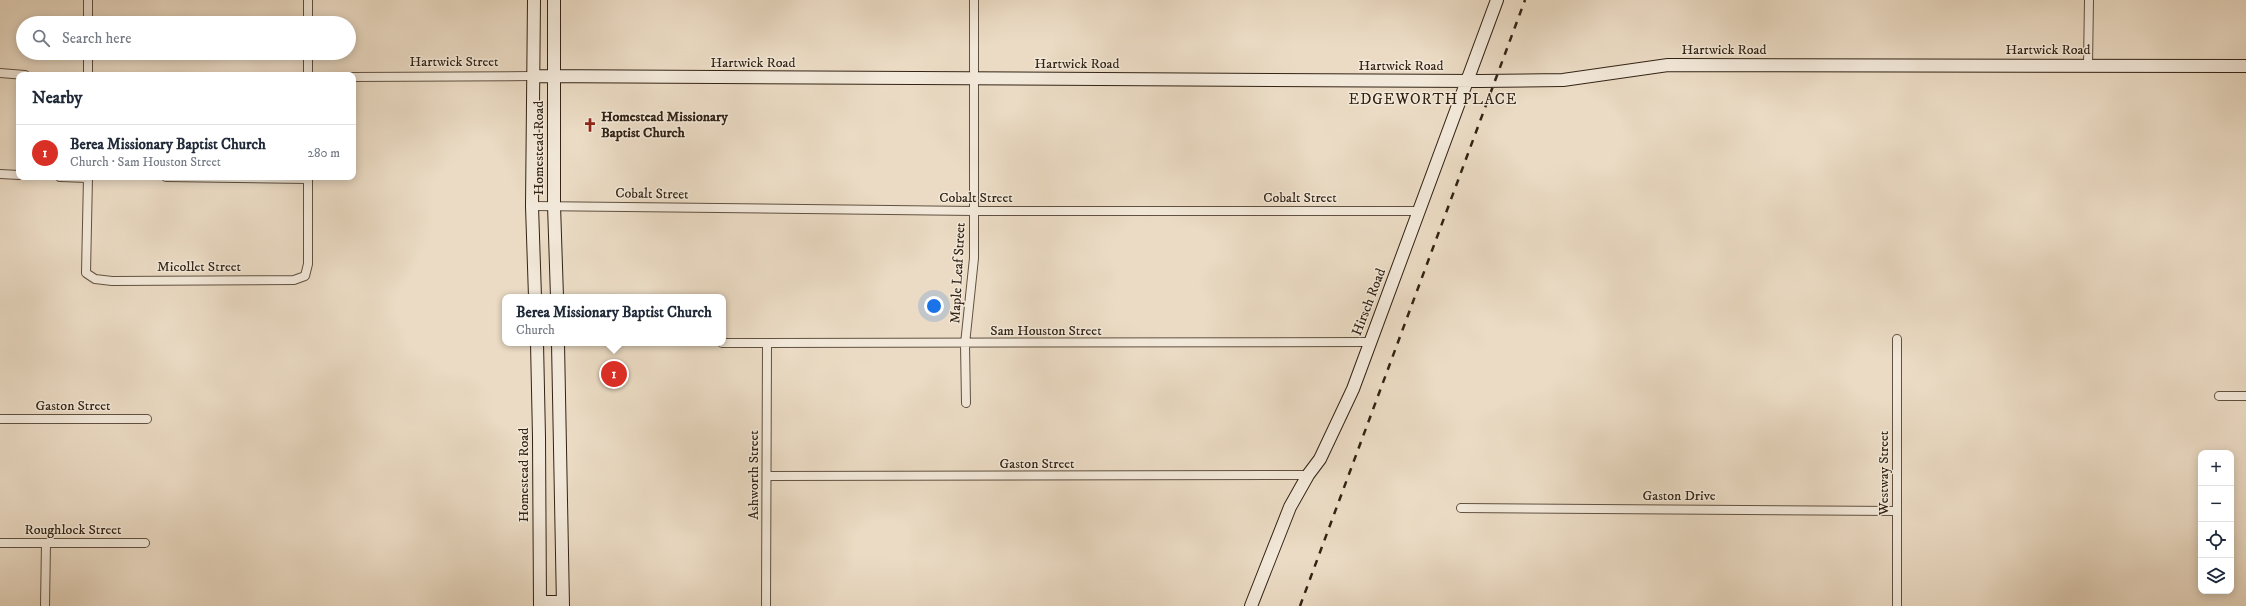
<!DOCTYPE html>
<meta charset="utf-8">
<style>
:root{--surface:#fff;--page:#f2f2f3;--text:#1f2937;--muted:#747a83;--line:#e0e1e3;--accent:#d93025}
body{margin:0;font-family:"IM FELL DW Pica",serif;background:var(--page);color:var(--text)}
.controls{position:absolute;right:12px;bottom:12px;display:grid;overflow:hidden;border-radius:8px;box-shadow:0 2px 10px #0003}
.controls button{width:36px;height:36px;display:grid;place-items:center;padding:0;border:0;border-bottom:1px solid var(--line);background:var(--surface);color:var(--text);font:20px sans-serif}
.you{position:absolute;left:934px;top:306px;width:14px;height:14px;margin:-10px;border:3px solid #fff;border-radius:50%;background:#1a73e8;box-shadow:0 0 0 6px #1a73e833}
.badge{display:grid;place-items:center;width:26px;height:26px;border-radius:50%;background:var(--accent);color:#fff;font-size:13px;font-weight:700}
.pin{position:absolute;translate:-50% -50%;border:2px solid #fff;box-shadow:0 1px 4px #0006}
.popup{position:absolute;left:502px;top:294px;width:224px;height:52px;box-sizing:border-box;display:grid;place-content:center;border-radius:8px;background:var(--surface);filter:drop-shadow(0 1px 3px #0005);font-size:13px;white-space:nowrap;color:var(--muted)}
.popup b{font-size:15px;color:var(--text)}
.popup::after{content:'';position:absolute;left:50%;top:100%;margin-left:-8px;border:8px solid transparent;border-top-color:var(--surface)}
.list{margin:0;padding:0;list-style:none}
h2{display:flex;justify-content:space-between;align-items:center;height:52px;margin:0;padding:0 16px;font-size:17px}
h2 small{font-size:13px;font-weight:400;color:var(--muted)}
.list li{display:grid;grid-template-columns:26px 1fr auto;gap:12px;align-items:center;box-sizing:border-box;height:56px;padding:0 16px;border-top:1px solid var(--line)}
.list b{display:block;font-size:15px;white-space:nowrap}
.list p{margin:0;font-size:13px;white-space:nowrap;color:var(--muted)}
.list em{font-size:13px;font-style:normal;color:var(--muted)}
.icon{flex:none;width:22px;height:22px;fill:none;stroke:currentColor;stroke-width:2;stroke-linecap:round;stroke-linejoin:round}
.map{position:relative;flex:none;width:2246px;height:606px;overflow:hidden}
.search{position:absolute;background:var(--surface);box-shadow:0 2px 10px #0003;left:16px;top:16px;width:340px;height:44px;display:flex;align-items:center;gap:10px;box-sizing:border-box;padding:0 14px;border-radius:22px;color:var(--muted);font-size:15px}
.panel{position:absolute;background:var(--surface);box-shadow:0 2px 10px #0003;left:16px;top:72px;width:340px;height:108px;border-radius:8px}
.map>svg:first-child{display:block}
.lines{fill:none;stroke-linecap:round;stroke-linejoin:round}
.street-casing{stroke:#605140;stroke-width:10}
.secondary-casing{stroke:#322314;stroke-width:14}
.street{stroke:#f2e8d9;stroke-width:8}
.secondary{stroke:#f2e8d9;stroke-width:12}
.rail{stroke:#322314;stroke-width:2.5;stroke-dasharray:7 7;stroke-linecap:butt}
.labels{text-anchor:middle;dominant-baseline:central;stroke-width:3;stroke-linejoin:round;paint-order:stroke}
.street-label{font-size:14px;fill:#322314;stroke:#f2e8d9}
.poi-label{font-size:14px;font-weight:bold;fill:#322314;stroke:#f2e8d9;text-anchor:start}
.neighbourhood-label{font-size:15px;letter-spacing:1px;fill:#322314;stroke:#f2e8d9}
</style>
<div class="map">
<svg width="2246" height="606" viewBox="0 0 2246 606">
<rect width="100%" height="100%" fill="#ebdbc4"/>
<filter id="stains"><feTurbulence type="fractalNoise" baseFrequency=".005" numOctaves="4"/><feColorMatrix values="0 0 0 0 .2 0 0 0 0 .09 0 0 0 0 .02 0 0 0 .5 -.17"/></filter>
<radialGradient id="worn" r=".72"><stop offset=".6" stop-color="#630" stop-opacity="0"/><stop offset="1" stop-color="#630" stop-opacity=".3"/></radialGradient>
<g class="lines">
<defs>
<path id="street" d="M88 0V23
M308 23V0
M88 53V75
M2088 65 2089 0
M0 73 25 75
M308 75V53
M353 77 533 76
M0 174 19 175
M60 177 88 178
M88 177 86 273 95 279 112 281 294 280 305 276 308 264V177
M166 177 308 179
M532 206 974 211H1420
M722 343 1369 342
M2219 396H2246
M966 403 965 344 974 258V0
M0 419H147
M767 476 1308 475
M1461 508 1897 511
M0 543H145
M45 606 46 543
M766 606 767 343
M1897 606V339"/>
<path id="secondary" d="M534 0 532 206 535 297
M554 0V205L557 297
M533 76 1479 81 1563 80 1668 65 2246 66
M537 343 539 437 540 606
M558 343 563 606
M540 602H563
M1251 606 1290 507 1308 475 1320 459 1353 389 1497 0"/>
</defs>
<use href="#street" class="street-casing"/>
<use href="#secondary" class="secondary-casing"/>
<use href="#street" class="street"/>
<use href="#secondary" class="secondary"/>
<path class="rail" d="M1300 606 1525 0"/>
</g>
<defs>
<symbol id="church-bare" viewBox="-9 -9 18 18"><path d="M-1.2-6h2.4v3.5h3.3v2.4h-3.3V6h-2.4V-.1h-3.3v-2.4h3.3Z" fill="#8f2418" stroke="#f2e8d9" stroke-width="2.5" paint-order="stroke"/></symbol>
</defs>
<g fill-rule="evenodd">
<use href="#church-bare" x="580" y="115" width="20" height="20"/>
</g>
<g class="labels">
<g class="street-label">
<text x="1724" y="50">Hartwick Road</text>
<text x="2048" y="50">Hartwick Road</text>
<text x="454" y="62">Hartwick Street</text>
<text x="753" y="63">Hartwick Road</text>
<text x="1077" y="64">Hartwick Road</text>
<text x="1401" y="66">Hartwick Road</text>
<text transform="translate(539 148) rotate(-90)">Homestead Road</text>
<text transform="translate(652 194) rotate(1)">Cobalt Street</text>
<text x="976" y="198">Cobalt Street</text>
<text x="1300" y="198">Cobalt Street</text>
<text x="199" y="267">Micollet Street</text>
<text transform="translate(958 273) rotate(-87)">Maple Leaf Street</text>
<text transform="translate(1369 302) rotate(-69)">Hirsch Road</text>
<text x="1046" y="331">Sam Houston Street</text>
<text x="73" y="406">Gaston Street</text>
<text x="1037" y="464">Gaston Street</text>
<text transform="translate(1884 473) rotate(-90)">Westway Street</text>
<text transform="translate(524 475) rotate(-90)">Homestead Road</text>
<text transform="translate(754 475) rotate(-90)">Ashworth Street</text>
<text x="1679" y="496">Gaston Drive</text>
<text x="73" y="530">Roughlock Street</text>
</g>
<g class="poi-label">
<text x="601" y="117">Homestead Missionary<tspan x="601" dy="16">Baptist Church</tspan></text>
</g>
<g class="neighbourhood-label">
<text x="1433" y="99">EDGEWORTH PLACE</text>
</g>
</g>
<rect width="100%" height="100%" filter="url(#stains)"/>
<rect width="100%" height="100%" fill="url(#worn)"/>
</svg>
<div class="controls">
<button>+</button>
<button>−</button>
<button><svg class="icon" aria-label="locate" viewBox="0 0 24 24"><circle cx="12" cy="12" r="6"/><path d="M12 2v4M12 18v4M2 12h4M18 12h4"/></svg></button>
<button><svg class="icon" aria-label="layers" viewBox="0 0 24 24"><path d="M12 4l9 5-9 5-9-5zM3 14l9 5 9-5"/></svg></button>
</div>
<div class="you"></div>
<div class="pin badge" style="left:614px;top:374px">1</div>
<div class="popup"><b>Berea Missionary Baptist Church</b>Church</div>
<div class="search"><svg class="icon" aria-label="search" viewBox="0 0 24 24"><circle cx="10" cy="10" r="6"/><path d="M15 15l6 6"/></svg>Search here</div>
<section class="panel">
<h2>Nearby<small></small></h2>
<ul class="list">
<li><span class="badge">1</span><div><b>Berea Missionary Baptist Church</b><p>Church · Sam Houston Street</p></div><em>280 m</em></li>
</ul>
</section>
</div>
